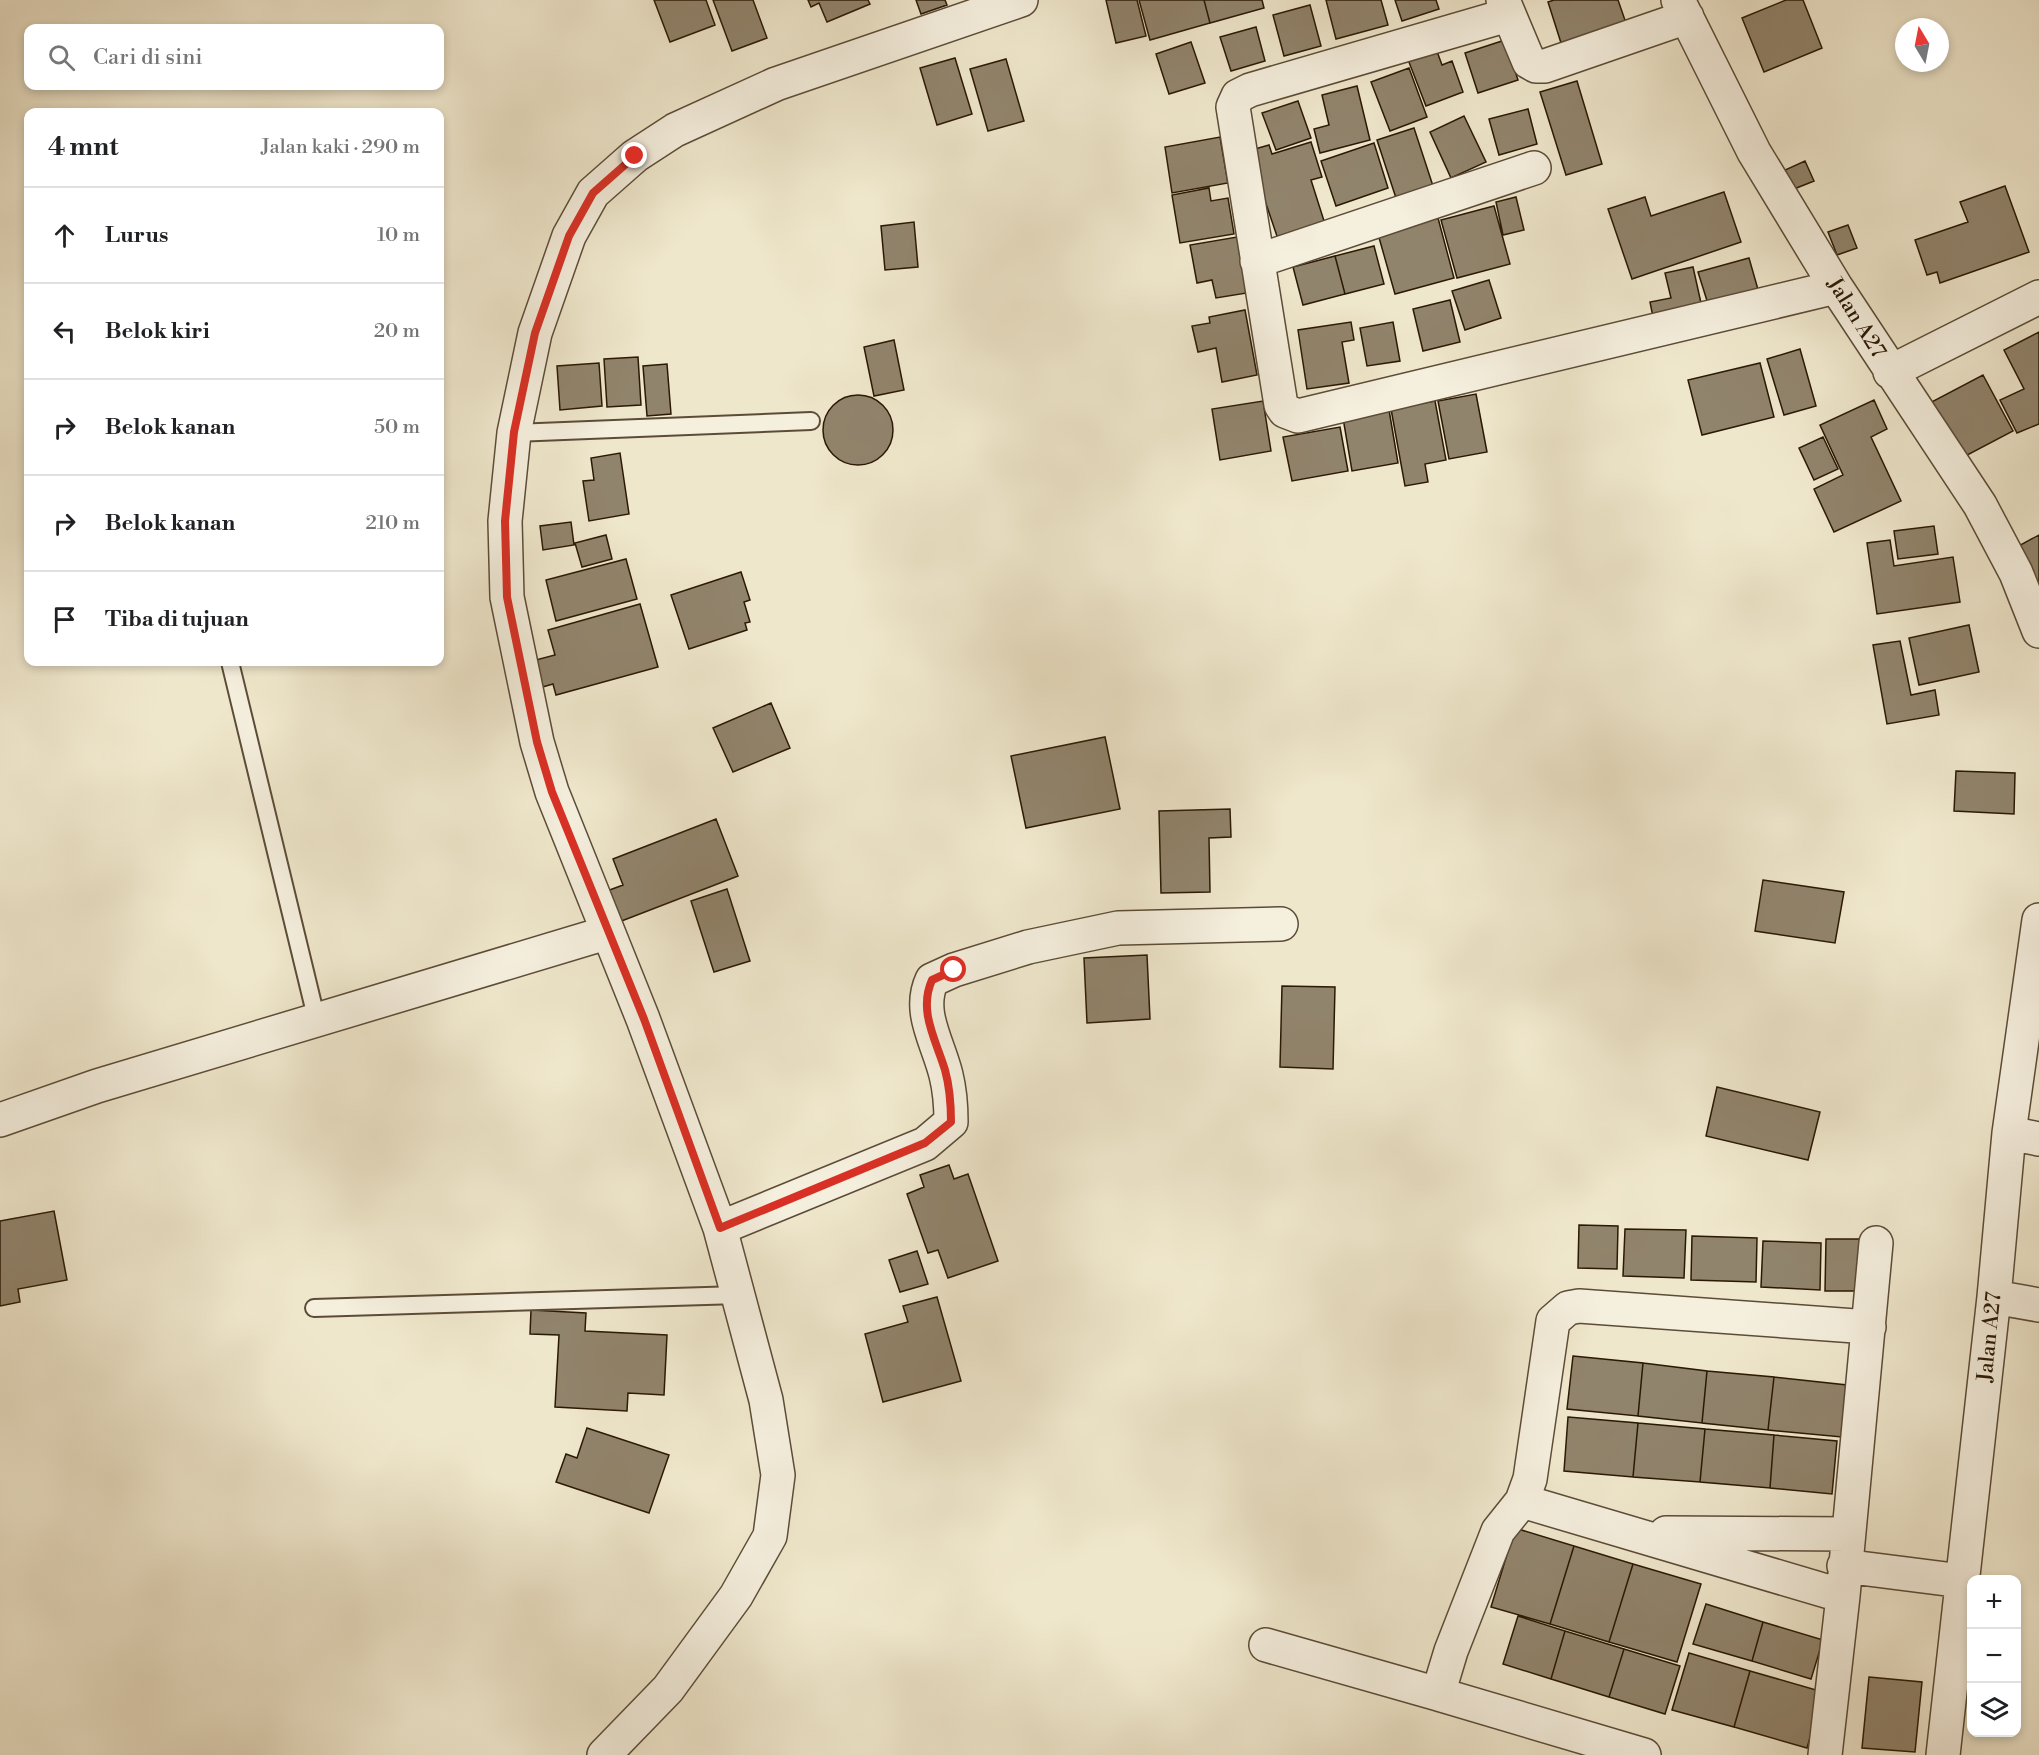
<!DOCTYPE html>
<html lang="id">
<meta charset="utf-8">
<style>
:root{--surface:#fff;--page:#f6f6f6;--text:#202124;--muted:#757577;--line:#e0e0e0}
body{margin:0;font-family:"Libre Bodoni",serif;background:var(--page);color:var(--text)}
.controls{position:absolute;right:18px;bottom:18px;display:grid;overflow:hidden;border-radius:12px;box-shadow:0 3px 9px #0003}
.controls button{width:54px;height:54px;display:grid;place-items:center;padding:0;border:0;border-bottom:2px solid var(--line);background:var(--surface);color:var(--text);font:30px sans-serif}
.compass{position:absolute;left:1895px;top:18px;width:54px;height:54px;border-radius:50%;background:var(--surface);box-shadow:0 3px 9px #0003;rotate:350deg}
.stop{position:absolute;width:18px;height:18px;margin:-14px;border:4px solid #d93025;border-radius:50%;background:#fff}
.stop.end{background:#d93025;border-color:#fff;box-shadow:0 2px 6px #0008}
.list{margin:0;padding:0;list-style:none}
h2{display:flex;justify-content:space-between;align-items:center;height:78px;margin:0;padding:0 24px;font-size:26px}
h2 small{font-size:20px;font-weight:400;color:var(--muted)}
.list li{display:grid;grid-template-columns:39px 1fr auto;gap:18px;align-items:center;box-sizing:border-box;height:96px;padding:0 24px;border-top:2px solid var(--line)}
.list b{display:block;font-size:22px;white-space:nowrap}
.list em{font-size:20px;font-style:normal;color:var(--muted)}
.icon{flex:none;width:33px;height:33px;fill:none;stroke:currentColor;stroke-width:2;stroke-linecap:round;stroke-linejoin:round}
.map{position:relative;flex:none;width:2039px;height:1755px;overflow:hidden}
.search{position:absolute;background:var(--surface);box-shadow:0 3px 9px #0003;left:24px;top:24px;width:420px;height:66px;display:flex;align-items:center;gap:15px;box-sizing:border-box;padding:0 21px;border-radius:12px;color:var(--muted);font-size:22px}
.panel{position:absolute;background:var(--surface);box-shadow:0 3px 9px #0003;left:24px;top:108px;width:420px;height:558px;border-radius:12px}
.map>svg:first-child{display:block}
.building{fill:#91846c;stroke:#2b1905;stroke-width:1.5}
.lines{fill:none;stroke-linecap:round;stroke-linejoin:round}
.service-casing{stroke:#5c4c37;stroke-width:20}
.minor-casing{stroke:#5c4c37;stroke-width:36}
.service{stroke:#f5efde;stroke-width:16}
.minor{stroke:#f5efde;stroke-width:33}
.route{stroke:#d93025;stroke-width:8}
.labels{text-anchor:middle;dominant-baseline:central;stroke-width:4.5;stroke-linejoin:round;paint-order:stroke}
.street-label{font-size:21px;fill:#2b1905;stroke:#f5efde}
</style>
<div class="map">
<svg width="2039" height="1755" viewBox="0 0 2039 1755">
<rect width="100%" height="100%" fill="#efe7cc"/>
<filter id="stains"><feTurbulence type="fractalNoise" baseFrequency=".00333" numOctaves="4"/><feColorMatrix values="0 0 0 0 .2 0 0 0 0 .09 0 0 0 0 .02 0 0 0 .5 -.17"/></filter>
<radialGradient id="worn" r=".72"><stop offset=".6" stop-color="#630" stop-opacity="0"/><stop offset="1" stop-color="#630" stop-opacity=".3"/></radialGradient>
<path class="building" d="M654 0H706L715 25 670 42Z
M713 0H753L767 38 732 51Z
M808 0H868L870 4 827 22 819 3 811 7Z
M916 0H945L947 5 921 14Z
M1106 0H1137L1146 36 1116 43Z
M1139 0H1204L1210 23 1150 40Z
M1204 0H1262L1264 8 1210 23Z
M1326 0H1381L1388 25 1336 39Z
M1395 0H1436L1439 9 1402 21Z
M1554 0H1618L1627 26 1562 46 1548 2Z
M1786 0H1803L1822 48 1764 72 1742 18Z
M1310 5 1321 46 1284 56 1273 15Z
M1256 27 1265 61 1231 71 1220 37Z
M1505 40 1518 80 1478 93 1465 53Z
M1191 42 1205 83 1169 94 1156 54Z
M1435 46 1442 65 1452 61 1463 92 1426 106 1407 57Z
M955 58 972 114 937 125 920 68Z
M1006 59 1024 121 988 131 970 69Z
M1409 68 1427 117 1390 131 1371 82Z
M1577 81 1602 164 1566 175 1540 92Z
M1357 86 1370 140 1320 153 1314 129 1329 125 1322 95Z
M1298 101 1311 138 1276 150 1262 113Z
M1528 109 1537 144 1499 155 1489 119Z
M1464 116 1486 162 1451 178 1430 132Z
M1414 128 1433 186 1396 198 1377 140Z
M1220 137 1228 183 1172 193 1165 147Z
M1311 142 1322 177 1311 180 1325 224 1278 239 1248 151 1269 145 1272 154Z
M1374 143 1388 188 1336 206 1321 161Z
M1805 161 1814 181 1794 189 1785 170Z
M2005 186 2029 252 1940 283 1937 272 1927 275 1915 240 1968 222 1960 202Z
M1209 188 1211 201 1228 198 1234 234 1180 243 1172 195Z
M1724 192 1741 242 1632 279 1608 209 1645 197 1651 216Z
M1516 197 1524 230 1503 235 1496 202Z
M1494 206 1510 264 1457 278 1441 220Z
M1438 218 1454 278 1395 294 1378 234Z
M914 222 918 267 885 270 881 226Z
M1848 225 1857 248 1837 255 1828 232Z
M1237 237 1247 293 1216 298 1212 280 1197 283 1190 245Z
M1374 246 1384 284 1345 294 1335 256Z
M1335 256 1345 294 1303 305 1293 267Z
M1749 258 1759 293 1709 307 1698 272Z
M1693 267 1703 312 1654 322 1650 302 1671 298 1665 273Z
M1489 280 1501 318 1465 330 1452 291Z
M1450 300 1460 342 1423 351 1413 309Z
M1245 310 1257 375 1222 382 1216 348 1198 352 1192 326 1210 323 1209 317Z
M1351 322 1354 340 1342 342 1349 383 1307 389 1298 330Z
M1393 322 1400 361 1367 366 1360 328Z
M2039 332V424L2017 433 2000 400 2024 389 2004 350Z
M894 340 904 390 874 396 864 347Z
M1800 349 1816 406 1784 415 1767 359Z
M638 357 641 405 607 407 604 359Z
M599 363 602 406 560 410 557 366Z
M1760 363 1774 417 1702 435 1688 380Z
M667 364 671 414 647 416 643 366Z
M1983 375 2013 431 1954 462 1924 406Z
M1476 394 1487 452 1449 459 1438 401Z
M823 430a35 35 0 1 1 70 0a35 35 0 1 1-70 0Z
M1874 400 1887 429 1871 437 1901 501 1834 532 1814 489 1843 475 1820 425Z
M1263 401 1271 451 1220 460 1212 409Z
M1435 401 1446 460 1425 464 1428 482 1405 486 1391 409Z
M1388 404 1398 463 1352 471 1342 412Z
M1340 427 1348 471 1292 481 1283 437Z
M1823 437 1838 469 1814 480 1799 448Z
M620 453 629 514 589 521 583 481 594 480 591 458Z
M571 522 574 545 543 550 540 526Z
M1934 526 1938 554 1898 559 1894 531Z
M606 535 612 559 582 567 575 543Z
M2039 535V595L2013 549Z
M1890 540 1894 566 1953 557 1960 602 1877 614 1867 543Z
M626 559 637 599 556 621 546 580Z
M741 572 750 600 744 602 750 622 745 623 747 630 689 649 671 595Z
M640 604 658 667 556 695 553 684 539 688 532 661 555 655 548 630Z
M1969 625 1979 672 1919 685 1909 638Z
M1900 641 1911 695 1935 690 1939 715 1887 724 1873 645Z
M771 703 790 748 733 772 713 728Z
M1105 737 1120 809 1026 828 1011 756Z
M1956 771 2015 773 2014 814 1954 811Z
M1230 809 1231 837 1209 838 1210 892 1161 893 1159 811Z
M716 819 738 876 619 922 607 891 623 885 613 859Z
M1763 880 1844 892 1835 943 1755 931Z
M727 889 750 961 714 972 691 901Z
M1147 955 1150 1019 1087 1023 1084 958Z
M1282 986 1335 987 1333 1069 1280 1067Z
M1717 1087 1820 1112 1808 1160 1706 1136Z
M949 1165 954 1179 968 1174 998 1261 948 1278 938 1250 928 1253 907 1194 924 1187 920 1175Z
M54 1211 67 1280 18 1289 20 1302 0 1306V1221Z
M1579 1225 1618 1226 1617 1269 1578 1268Z
M1625 1229 1686 1230 1684 1278 1623 1276Z
M1692 1236 1757 1238 1756 1282 1691 1280Z
M1826 1239H1863V1291H1825Z
M1763 1241 1821 1243 1820 1290 1761 1287Z
M917 1251 928 1284 900 1292 889 1260Z
M937 1297 961 1381 883 1402 865 1334 908 1322 903 1306Z
M531 1310 586 1313 585 1331 667 1335 664 1395 628 1393 627 1411 555 1407 559 1335 530 1334Z
M1573 1356 1643 1363 1638 1416 1567 1409Z
M1643 1363 1707 1371 1702 1423 1638 1416Z
M1707 1371 1774 1377 1768 1430 1702 1423Z
M1774 1377 1847 1385 1842 1437 1768 1430Z
M1568 1417 1638 1423 1633 1477 1564 1471Z
M1638 1423 1705 1429 1700 1482 1633 1477Z
M587 1428 669 1455 649 1513 556 1482 566 1454 577 1458Z
M1705 1429 1774 1435 1770 1488 1700 1482Z
M1774 1435 1837 1441 1832 1494 1770 1488Z
M1515 1528 1574 1546 1550 1624 1491 1607Z
M1574 1546 1633 1564 1609 1642 1550 1624Z
M1633 1564 1701 1584 1677 1662 1609 1642Z
M1706 1604 1763 1622 1752 1661 1693 1644Z
M1518 1616 1565 1631 1551 1679 1503 1664Z
M1763 1622 1823 1640 1811 1679 1752 1661Z
M1565 1631 1624 1649 1609 1697 1551 1679Z
M1624 1649 1680 1666 1665 1714 1609 1697Z
M1689 1653 1750 1671 1734 1727 1672 1710Z
M1750 1671 1823 1692 1807 1748 1734 1727Z
M1869 1677 1922 1682 1915 1752 1862 1748Z"/>
<g class="lines">
<defs>
<path id="service" d="M514 433 811 421
M230 662 317 1021
M314 1308 739 1295"/>
<path id="minor" d="M1503 0 1529 62 1536 66H1545L1687 17
M1678 0 1754 152 1836 287 1980 505 2016 573 2039 631
M1508 15 1250 90 1238 96 1233 107 1281 405 1285 411 1298 416 1836 287
M1257 261 1534 168
M1890 372 2039 297
M0 1120 97 1086 606 933
M2009 1133 2039 1139
M720 1228 925 1144 951 1122C951 1105 950 1091 946 1075 938 1042 917 1012 932 980L954 970 1028 947 1118 928 1281 924
M1994 1297 2039 1305
M1522 1501 1843 1596
M1666 1533 1848 1534
M1844 1566 1962 1581
M1266 1645 1438 1694
M604 1755 668 1689 736 1596 770 1536 778 1475 766 1400 720 1228 643 1019 552 792 537 742 507 597 505 521 514 433 535 333 569 236 593 193 635 156 675 130 776 84 1021 0
M1644 1755 1438 1694 1451 1651 1498 1531 1522 1501 1530 1479 1553 1321 1568 1308 1579 1306 1869 1327
M1825 1755 1843 1596 1876 1243
M1943 1755 1994 1297 2009 1133 2039 920"/>
</defs>
<use href="#service" class="service-casing"/>
<use href="#minor" class="minor-casing"/>
<use href="#service" class="service"/>
<use href="#minor" class="minor"/>
</g>
<g class="lines">
<path class="route" d="M635 156 593 193 569 236 535 333 514 432 505 521 507 597 537 742 552 792 644 1019 720 1228 925 1143 951 1122C951 1104 950 1088 945 1070 936 1040 918 1011 932 980L954 970"/>
</g>
<g class="labels">
<g class="street-label">
<text transform="translate(1856 318) rotate(58)">Jalan A27</text>
<text transform="translate(1990 1337) rotate(-84)">Jalan A27</text>
</g>
</g>
<rect width="100%" height="100%" filter="url(#stains)"/>
<rect width="100%" height="100%" fill="url(#worn)"/>
</svg>
<div class="controls">
<button>+</button>
<button>−</button>
<button><svg class="icon" aria-label="layers" viewBox="0 0 24 24"><path d="M12 4l9 5-9 5-9-5zM3 14l9 5 9-5"/></svg></button>
</div>
<svg class="compass" viewBox="-18 -18 36 36"><path d="M0-13l5 13h-10z" fill="#e53935"/><path d="M0 13l5-13h-10z" fill="#757577"/></svg>
<div class="stop" style="left:954px;top:970px"></div>
<div class="stop end" style="left:635px;top:156px"></div>
<div class="search"><svg class="icon" aria-label="search" viewBox="0 0 24 24"><circle cx="10" cy="10" r="6"/><path d="M15 15l6 6"/></svg>Cari di sini</div>
<section class="panel">
<h2>4 mnt<small>Jalan kaki · 290 m</small></h2>
<ul class="list">
<li><svg class="icon" aria-label="ahead" viewBox="0 0 24 24"><path d="M12 20V5M6 11l6-6 6 6"/></svg><div><b>Lurus</b></div><em>10 m</em></li>
<li><svg class="icon" aria-label="left" viewBox="0 0 24 24"><path d="M17 20v-9H6M10 6l-5 5 5 5"/></svg><div><b>Belok kiri</b></div><em>20 m</em></li>
<li><svg class="icon" aria-label="right" viewBox="0 0 24 24"><path d="M7 20v-9h11M14 6l5 5-5 5"/></svg><div><b>Belok kanan</b></div><em>50 m</em></li>
<li><svg class="icon" aria-label="right" viewBox="0 0 24 24"><path d="M7 20v-9h11M14 6l5 5-5 5"/></svg><div><b>Belok kanan</b></div><em>210 m</em></li>
<li><svg class="icon" aria-label="arrive" viewBox="0 0 24 24"><path d="M6 21V4h12l-3 4 3 4H6"/></svg><div><b>Tiba di tujuan</b></div></li>
</ul>
</section>
</div>
